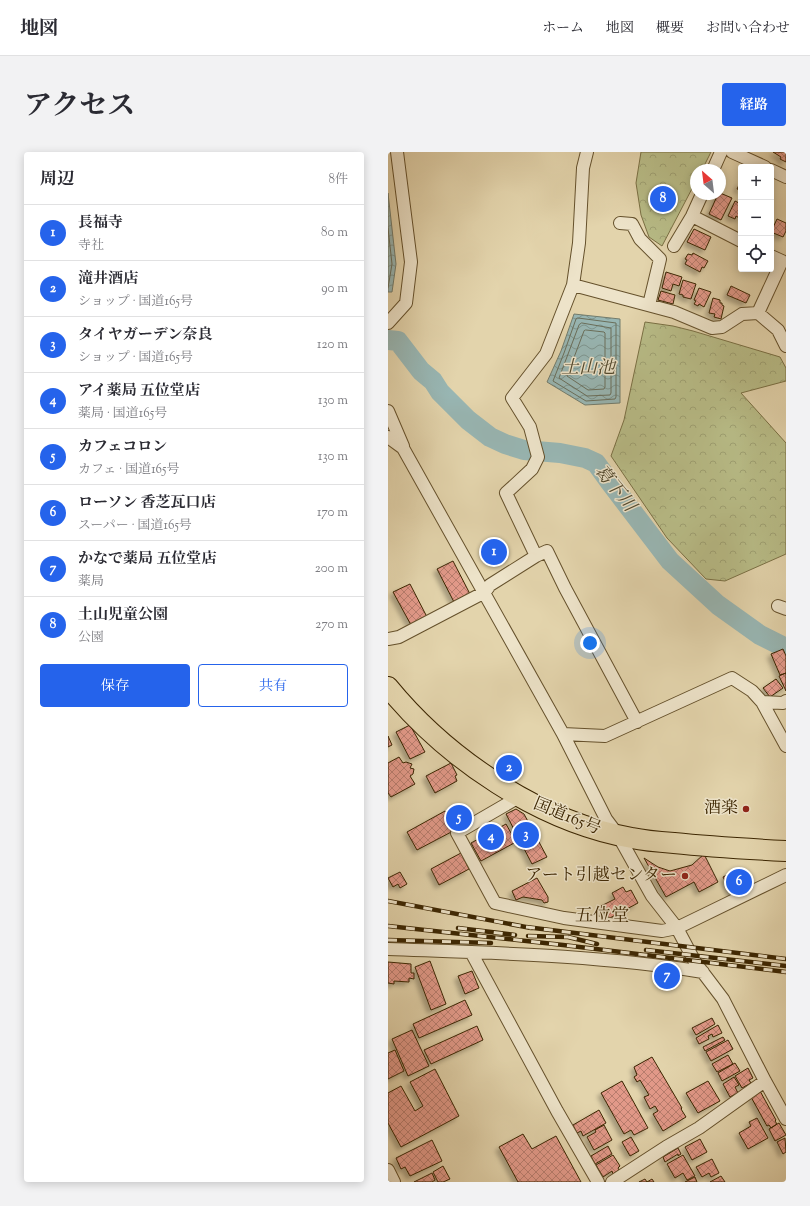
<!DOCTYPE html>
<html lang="ja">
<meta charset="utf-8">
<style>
:root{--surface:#fff;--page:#f2f2f3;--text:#2b2b33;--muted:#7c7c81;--line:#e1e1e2;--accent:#2563eb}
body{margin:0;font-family:"Sorts Mill Goudy","Noto Serif JP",serif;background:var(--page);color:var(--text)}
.controls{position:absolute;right:12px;top:12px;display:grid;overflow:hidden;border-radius:4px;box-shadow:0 2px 10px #0003}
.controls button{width:36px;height:36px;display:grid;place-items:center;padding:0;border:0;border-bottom:1px solid var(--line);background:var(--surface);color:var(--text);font:20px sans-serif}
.compass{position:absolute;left:302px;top:12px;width:36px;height:36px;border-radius:50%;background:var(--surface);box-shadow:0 2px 10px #0003;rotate:332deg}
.you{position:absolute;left:202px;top:491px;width:14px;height:14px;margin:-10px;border:3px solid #fff;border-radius:50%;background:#1a73e8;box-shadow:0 0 0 6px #1a73e833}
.badge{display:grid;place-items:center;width:26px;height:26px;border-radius:50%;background:var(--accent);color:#fff;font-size:13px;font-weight:700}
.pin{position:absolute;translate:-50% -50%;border:2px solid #fff;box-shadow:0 1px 4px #0006}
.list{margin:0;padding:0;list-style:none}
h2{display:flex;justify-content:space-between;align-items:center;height:52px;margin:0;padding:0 16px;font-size:17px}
h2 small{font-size:13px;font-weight:400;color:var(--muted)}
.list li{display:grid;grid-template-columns:26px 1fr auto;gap:12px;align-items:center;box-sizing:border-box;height:56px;padding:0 16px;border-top:1px solid var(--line)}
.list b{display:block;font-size:15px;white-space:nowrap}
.list p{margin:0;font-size:13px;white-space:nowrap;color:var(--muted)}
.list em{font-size:13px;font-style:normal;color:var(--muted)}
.actions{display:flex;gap:8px;padding:12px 16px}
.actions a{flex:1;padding:9px 0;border:1px solid var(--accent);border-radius:4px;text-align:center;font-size:14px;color:var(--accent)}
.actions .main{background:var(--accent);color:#fff}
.icon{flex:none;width:22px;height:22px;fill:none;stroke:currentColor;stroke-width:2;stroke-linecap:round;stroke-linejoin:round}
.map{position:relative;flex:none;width:398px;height:1030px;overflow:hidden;border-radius:4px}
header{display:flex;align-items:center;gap:24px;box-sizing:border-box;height:56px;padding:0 20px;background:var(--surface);border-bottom:1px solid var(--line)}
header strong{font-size:19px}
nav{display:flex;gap:22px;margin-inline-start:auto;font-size:14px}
.intro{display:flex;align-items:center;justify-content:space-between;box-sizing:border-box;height:96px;padding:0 24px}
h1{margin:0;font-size:28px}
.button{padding:10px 18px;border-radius:4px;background:var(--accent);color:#fff;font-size:14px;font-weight:700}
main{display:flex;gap:24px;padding:0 24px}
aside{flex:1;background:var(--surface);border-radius:4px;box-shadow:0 2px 10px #0003}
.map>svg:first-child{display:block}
.forest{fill:url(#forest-crowns);stroke:#7a7044}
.water{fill:url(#water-waves);stroke:#737c6c}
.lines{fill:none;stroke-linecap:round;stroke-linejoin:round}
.shore{stroke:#6a6e5a;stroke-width:1}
.river{stroke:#98b6b3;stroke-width:20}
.building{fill:url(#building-cross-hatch);stroke:#3b2501;filter:url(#shadow)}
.minor-casing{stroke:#65512c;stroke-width:14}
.trunk-casing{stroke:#3b2501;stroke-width:22}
.minor{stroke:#ede3c9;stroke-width:12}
.trunk{stroke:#e3d4ac;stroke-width:20}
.rail-casing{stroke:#3b2501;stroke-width:4.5}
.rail{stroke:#ede3c9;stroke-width:3;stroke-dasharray:9;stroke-linecap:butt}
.poi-dot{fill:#8f2418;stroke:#ede3c9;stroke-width:1.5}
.labels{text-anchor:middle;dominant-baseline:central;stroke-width:3;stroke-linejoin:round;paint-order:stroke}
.poi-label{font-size:17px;fill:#3b2501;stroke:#ede3c9;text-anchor:end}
.street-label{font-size:17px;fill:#3b2501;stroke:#ede3c9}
.water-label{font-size:18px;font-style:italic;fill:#52492e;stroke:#ede3c9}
.neighbourhood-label{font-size:18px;fill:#3b2501;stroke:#ede3c9}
</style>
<header>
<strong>地図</strong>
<nav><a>ホーム</a><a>地図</a><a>概要</a><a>お問い合わせ</a></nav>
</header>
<div class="intro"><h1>アクセス</h1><a class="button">経路</a></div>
<main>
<aside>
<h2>周辺<small>8件</small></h2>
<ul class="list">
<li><span class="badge">1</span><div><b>長福寺</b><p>寺社</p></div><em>80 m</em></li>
<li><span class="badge">2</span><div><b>滝井酒店</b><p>ショップ · 国道165号</p></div><em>90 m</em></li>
<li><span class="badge">3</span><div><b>タイヤガーデン奈良</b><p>ショップ · 国道165号</p></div><em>120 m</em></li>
<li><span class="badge">4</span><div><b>アイ薬局 五位堂店</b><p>薬局 · 国道165号</p></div><em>130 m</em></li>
<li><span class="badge">5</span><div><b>カフェコロン</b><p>カフェ · 国道165号</p></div><em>130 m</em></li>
<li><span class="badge">6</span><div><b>ローソン 香芝瓦口店</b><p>スーパー · 国道165号</p></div><em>170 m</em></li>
<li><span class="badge">7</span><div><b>かなで薬局 五位堂店</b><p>薬局</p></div><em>200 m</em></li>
<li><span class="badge">8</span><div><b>土山児童公園</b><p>公園</p></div><em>270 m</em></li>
</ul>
<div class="actions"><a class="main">保存</a><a>共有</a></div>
</aside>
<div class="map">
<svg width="398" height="1030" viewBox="0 0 398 1030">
<defs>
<pattern id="forest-crowns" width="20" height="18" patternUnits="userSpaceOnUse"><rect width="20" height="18" fill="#b8bc87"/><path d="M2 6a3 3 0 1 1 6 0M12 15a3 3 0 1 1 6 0" fill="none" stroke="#9fa173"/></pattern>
<pattern id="water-waves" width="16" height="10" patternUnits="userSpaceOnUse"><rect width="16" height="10" fill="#98b6b3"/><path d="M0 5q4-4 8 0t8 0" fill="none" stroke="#7d948f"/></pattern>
<pattern id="building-cross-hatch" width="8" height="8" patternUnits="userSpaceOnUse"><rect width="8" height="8" fill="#e29989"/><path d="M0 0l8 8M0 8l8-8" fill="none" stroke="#b87d6e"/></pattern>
<filter id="shadow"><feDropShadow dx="-3.5" dy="3.5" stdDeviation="2" flood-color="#0004"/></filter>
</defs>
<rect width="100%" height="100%" fill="#e3d4ac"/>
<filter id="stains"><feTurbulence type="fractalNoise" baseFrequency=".005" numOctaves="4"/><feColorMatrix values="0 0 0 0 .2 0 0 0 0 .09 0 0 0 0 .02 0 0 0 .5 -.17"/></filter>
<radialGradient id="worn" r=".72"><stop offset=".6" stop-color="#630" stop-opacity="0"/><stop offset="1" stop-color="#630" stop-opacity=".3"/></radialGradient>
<path class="forest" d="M253 0H323L314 18H308V29L274 94 261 85 253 63 248 31Z
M257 170 285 174 305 179 392 205 398 216V229L353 241 398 291V402L337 429 318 427 279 386 223 304 236 268Z"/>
<path class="water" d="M0 41 8 112 4 140H0Z
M186 162 232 167V251L197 253 159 230 173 199Z"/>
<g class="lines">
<path class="shore" d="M0 76 4 112 0 136
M190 166 228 171V245L227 247 198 249 165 229 176 201 188 167Z
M194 171 223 176V241L222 243 199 244 171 226 191 173Z
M198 178 216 180 217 181V235L216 237 200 238 179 224 196 179Z"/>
<path class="river" d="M0 188 10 189 33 219 45 229 52 240 80 268 102 285 117 292 136 298 172 301 197 306 208 311 221 329 282 409 330 453 372 483 398 496"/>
</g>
<path class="building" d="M385 0H398V10L392 7 393 5Z
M353 29V38L349 37Z
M332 41 344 46 333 68 321 62 330 42 331 43Z
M347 49 353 52V67L348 64 347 67 340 64Z
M389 67 398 71V79L395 85 383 80Z
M306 77 323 85 317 98 299 90Z
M305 101 320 109 316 116 314 115 312 120 297 112 299 108 297 107 300 102 304 103Z
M278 120 294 125 291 134 285 132 283 139 274 136Z
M295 128 308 132 303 147 295 145V143L291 142Z
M343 134 362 143 358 151 339 143Z
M311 136 323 140 316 155 311 152 310 154 306 152 308 149 306 148Z
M273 139 287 143 285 152 270 148Z
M325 146 332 148V151H334V153L336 154 333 167 326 165 327 162 321 161Z
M65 409 82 442 66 450 49 417Z
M22 432 39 465 23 473 5 440Z
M395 497 398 504V521L392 523 383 502Z
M398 521V539L391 524Z
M388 527 395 536 382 545 375 536Z
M22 573 37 600 22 607 8 580Z
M0 584 4 593 0 595Z
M11 605 15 611 18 610 24 612 22 616 26 617 25 622 22 624 27 632 3 645 0 641V611Z
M63 611 69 623 67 624 69 629 47 641 38 624Z
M74 657 79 668 66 675 60 665Z
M128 657 136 662 159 705 144 712 118 662Z
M57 659 67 678 29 698 19 680Z
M118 672 128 690 93 709 83 691Z
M73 701 81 717 51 733 43 717Z
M316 702 330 730 311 740 306 730 278 745 256 706 270 715 282 719 304 713Z
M352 716 359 719 368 735 346 746 335 725Z
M12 720 19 732 12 736 10 732 5 735 0 726Z
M149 726 160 745V750L156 751 154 748 135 745 128 748 124 739Z
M235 735 238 740 243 738 250 751 220 767 213 754 227 747 224 741Z
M42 809 58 852 43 858 27 815Z
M0 810 23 812V821H26V827L21 826V830L6 829V832L0 831Z
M84 819 91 836 77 842 70 824Z
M77 848 84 863 31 886 25 872Z
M324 866 327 872 308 883 304 876Z
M330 873 334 881 325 885 324 882 320 884 321 887 311 892 308 886Z
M89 874 95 888 43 912 36 898Z
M24 878 41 914 20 924 4 887Z
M335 885 337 888 317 899 315 895Z
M340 888 345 897 323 909 318 900Z
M7 898 16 919 0 927V901Z
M340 903 345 912 329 920 324 912Z
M264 905 294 956 293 957 298 965 275 979 265 962 270 959 267 954 262 957 256 945 261 943 252 928 249 930 246 925 249 923 246 915Z
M347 911 352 919 334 929 330 921Z
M360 916 365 926 361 928 363 931 354 936 347 924Z
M47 917 71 964 13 995 0 971V941L13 934 27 959 35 954 22 930Z
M346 925 351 933 347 935 350 941 342 945 335 932Z
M234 929 260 976 246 983 243 978 236 982 213 941Z
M320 929 332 949 310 961 298 941Z
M372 939 388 968 387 969 389 972 383 976 381 973 379 974 363 945Z
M211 958 218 971 195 984 193 979 189 981 185 973Z
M369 966 380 986 360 997 351 981 363 974 361 970Z
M391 971 398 983 387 989 381 977Z
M216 973 224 988 206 998 199 985 208 980 207 978Z
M135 982 144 997 168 984 193 1030H130L111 995Z
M243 985 251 999 242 1004 234 990Z
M397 986 398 1000 395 1002 389 990Z
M312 987 319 1000 304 1008 297 995Z
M44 988 54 1009 22 1024 17 1015 13 1017 8 1006Z
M220 994 224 1002 207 1012 203 1004Z
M290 996 293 1002 290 1004V1002L277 1010 275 1005Z
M225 1003 232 1014 230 1016 231 1018 225 1022 224 1019 215 1025 208 1013Z
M295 1003 307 1024 299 1028 295 1021 287 1026 279 1012Z
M324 1007 331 1021 323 1025 321 1021 314 1025 308 1015Z
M55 1014 62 1027 55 1030H50L45 1020Z
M44 1021 47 1028 44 1030H26Z
M333 1024 337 1030H322Z
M307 1025 309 1030H297Z
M257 1027 259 1030 264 1027 266 1030H251Z"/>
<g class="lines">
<defs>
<path id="minor" d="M344 0 377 15
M325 18 333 0
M383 18 398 25
M304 64 353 89
M232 71 244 72 252 87 272 107 261 153
M286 94 304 64 314 42
M185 133 286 160 324 176 334 175 354 162 370 161 394 109 383 104
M370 161 390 178 398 194
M0 171 18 151 23 110 9 0
M0 259 15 294
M0 285 15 296 175 582 218 667 230 683 264 744 289 776 307 810 335 847 377 929 398 967
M148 404 159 399 177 436 249 570
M390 454 398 457
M0 487 11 485 97 440 102 433 148 404 118 341 144 317 150 305 142 275 124 246 158 202 185 133 191 91 195 16 199 0
M374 550 395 551 398 549
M175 582 217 584 344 526 364 539 374 550 398 594
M131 645 69 681 107 751 176 766 274 779 289 776 398 723
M0 797C105 801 210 803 315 820
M83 800 169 959 210 1030
M0 1018 6 1030
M224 1030 278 995 311 976 377 929"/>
<path id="trunk" d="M0 535C59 607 152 670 244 686 258 689 272 690 286 691 324 695 361 697 398 699"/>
</defs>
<use href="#minor" class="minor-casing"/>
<use href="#trunk" class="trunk-casing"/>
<use href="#minor" class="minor"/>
<use href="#trunk" class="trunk"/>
<defs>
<path id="rail" d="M0 749 143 776
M0 774 175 793 398 820
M138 775 398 807
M70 776 127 783
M140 784 180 785
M180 785 209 792
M0 788 103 791
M258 798 398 814"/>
</defs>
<use href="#rail" class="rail-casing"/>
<use href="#rail" class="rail"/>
</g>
<g class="poi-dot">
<circle cx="358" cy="657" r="4"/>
<circle cx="297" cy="724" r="4"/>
</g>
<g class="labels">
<g class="poi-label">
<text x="350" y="657">酒楽</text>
<text x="289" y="724">アート引越センター</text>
</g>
<g class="street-label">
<text transform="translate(179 665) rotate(22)">国道165号</text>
</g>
<g class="water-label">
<text x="200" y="217">土山池</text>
<text transform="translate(226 337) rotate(51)">葛下川</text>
</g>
<g class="neighbourhood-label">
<text x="214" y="765">五位堂</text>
</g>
</g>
<rect width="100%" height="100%" filter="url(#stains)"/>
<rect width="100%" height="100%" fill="url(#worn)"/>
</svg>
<div class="controls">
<button>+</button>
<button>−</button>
<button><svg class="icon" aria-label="locate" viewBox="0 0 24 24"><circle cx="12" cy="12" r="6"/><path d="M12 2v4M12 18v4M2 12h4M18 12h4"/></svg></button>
</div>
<svg class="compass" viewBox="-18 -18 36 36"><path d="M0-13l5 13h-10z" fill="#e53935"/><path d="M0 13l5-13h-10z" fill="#7c7c81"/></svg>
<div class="you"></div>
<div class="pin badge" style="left:106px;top:400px">1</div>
<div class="pin badge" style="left:121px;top:616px">2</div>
<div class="pin badge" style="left:138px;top:683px">3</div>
<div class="pin badge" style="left:103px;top:685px">4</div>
<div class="pin badge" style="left:71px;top:666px">5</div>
<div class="pin badge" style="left:351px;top:730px">6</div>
<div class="pin badge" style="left:279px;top:824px">7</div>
<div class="pin badge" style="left:275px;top:47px">8</div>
</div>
</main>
